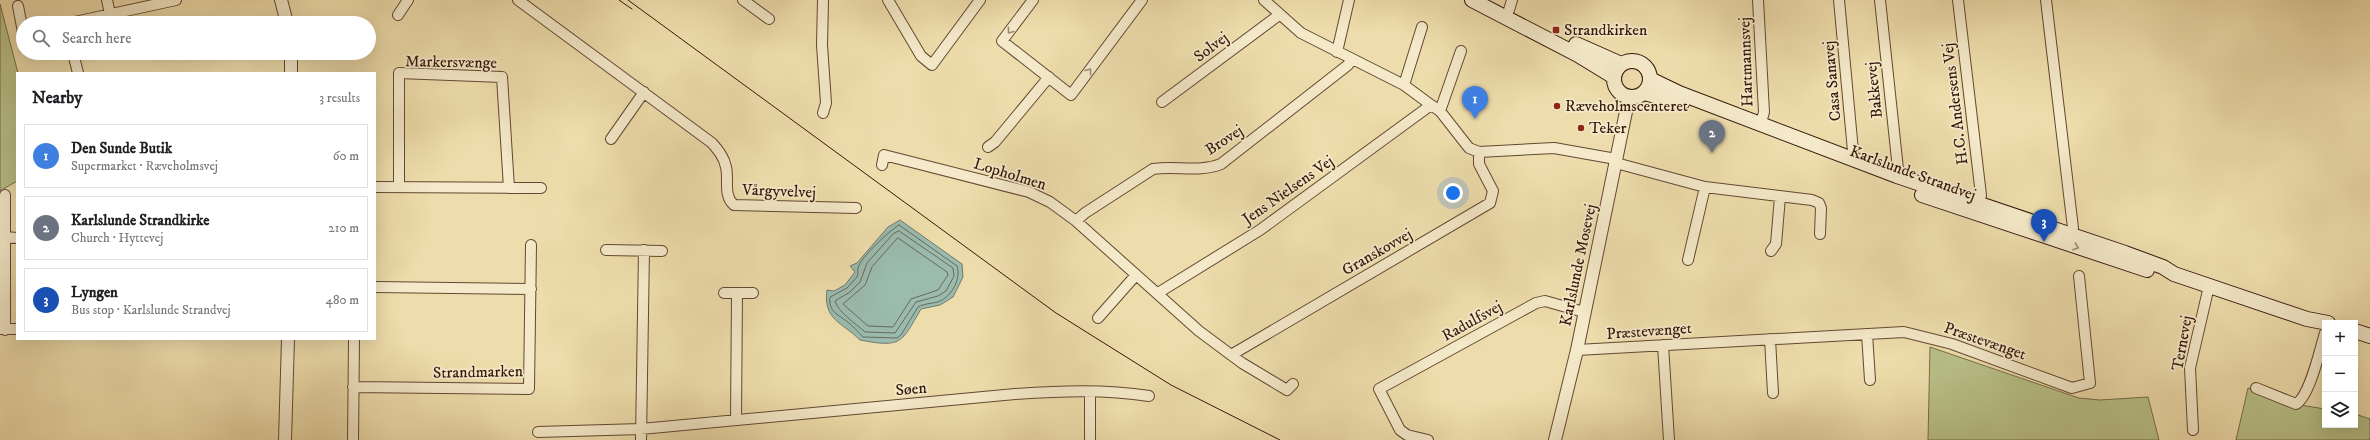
<!DOCTYPE html>
<meta charset="utf-8">
<style>
:root{--surface:#fff;--page:#f2f2f2;--text:#202124;--muted:#757577;--line:#e0e0e0;--accent:#0b8043}
body{margin:0;font-family:"IM FELL DW Pica",serif;background:var(--page);color:var(--text)}
.controls{position:absolute;right:12px;bottom:12px;display:grid;overflow:hidden;border-radius:0px;box-shadow:0 4px 16px #0002}
.controls button{width:36px;height:36px;display:grid;place-items:center;padding:0;border:0;border-bottom:1px solid var(--line);background:var(--surface);color:var(--text);font:20px sans-serif}
.you{position:absolute;left:1453px;top:193px;width:14px;height:14px;margin:-10px;border:3px solid #fff;border-radius:50%;background:#1a73e8;box-shadow:0 0 0 6px #1a73e833}
.badge{display:grid;place-items:center;width:26px;height:26px;border-radius:50%;background:var(--accent);color:#fff;font-size:13px;font-weight:700}
.pin{position:absolute;translate:-50% -33px;filter:drop-shadow(0 1px 2px #0008)}
.pin::after{content:'';position:absolute;top:21px;width:14px;height:12px;background:inherit;clip-path:polygon(0 0,100% 0,50% 100%)}
.list{margin:0;padding:0;list-style:none}
h2{display:flex;justify-content:space-between;align-items:center;height:52px;margin:0;padding:0 16px;font-size:17px}
h2 small{font-size:13px;font-weight:400;color:var(--muted)}
.list li{display:grid;grid-template-columns:26px 1fr auto;gap:12px;align-items:center;box-sizing:border-box;height:64px;margin:0 8px 8px;padding:0 8px;border:1px solid var(--line);border-radius:0px}
.list b{display:block;font-size:15px;white-space:nowrap}
.list p{margin:0;font-size:13px;white-space:nowrap;color:var(--muted)}
.list em{font-size:13px;font-style:normal;color:var(--muted)}
.icon{flex:none;width:22px;height:22px;fill:none;stroke:currentColor;stroke-width:2;stroke-linecap:round;stroke-linejoin:round}
.map{position:relative;flex:none;width:2370px;height:440px;overflow:hidden}
.search{position:absolute;background:var(--surface);box-shadow:0 4px 16px #0002;left:16px;top:16px;width:360px;height:44px;display:flex;align-items:center;gap:10px;box-sizing:border-box;padding:0 14px;border-radius:22px;color:var(--muted);font-size:15px}
.panel{position:absolute;background:var(--surface);box-shadow:0 4px 16px #0002;left:16px;top:72px;width:360px;height:268px;border-radius:0px}
.map>svg:first-child{display:block}
.green{fill:#b9c189;stroke:#776c4a}
.water{fill:#9abbae;stroke:#72796c}
.lines{fill:none;stroke-linecap:round;stroke-linejoin:round}
.shore{stroke:#68695c;stroke-width:1}
.minor-casing{stroke:#634832;stroke-width:12}
.tertiary-casing{stroke:#634832;stroke-width:14}
.secondary-casing{stroke:#35170a;stroke-width:16}
.minor{stroke:#f4e9c9;stroke-width:10}
.tertiary{stroke:#f4e9c9;stroke-width:12}
.secondary{stroke:#f4e9c9;stroke-width:14}
.tram{stroke:#35170a;stroke-width:1}
.oneway{stroke:#9e8a73}
.poi-dot{fill:#8f2418;stroke:#f4e9c9;stroke-width:1.5}
.labels{text-anchor:middle;dominant-baseline:central;stroke-width:3.5;stroke-linejoin:round;paint-order:stroke}
.poi-label{font-size:16px;fill:#35170a;stroke:#f4e9c9;text-anchor:start}
.street-label{font-size:16px;fill:#35170a;stroke:#f4e9c9}
</style>
<div class="map">
<svg width="2370" height="440" viewBox="0 0 2370 440">
<rect width="100%" height="100%" fill="#eeddac"/>
<filter id="stains"><feTurbulence type="fractalNoise" baseFrequency=".005" numOctaves="4"/><feColorMatrix values="0 0 0 0 .2 0 0 0 0 .09 0 0 0 0 .02 0 0 0 .5 -.17"/></filter>
<radialGradient id="worn" r=".72"><stop offset=".6" stop-color="#630" stop-opacity="0"/><stop offset="1" stop-color="#630" stop-opacity=".3"/></radialGradient>
<path class="green" d="M0 4 18 73 17 181 0 191Z
M1930 347 2079 398 2100 400 2148 397 2159 440H1928Z
M2248 388 2300 405 2325 409V425H2355V414L2370 419V440H2236Z"/>
<path class="water" d="M900 220 962 264 963 277 953 297 940 305 921 309C901 343 902 348 860 340 842 322 823 320 827 290L834 291 845 285 855 272 850 266 857 263 888 227Z"/>
<g class="lines">
<path class="shore" d="M899 225 957 266C961 278 953 295 940 301 933 304 925 303 918 307L901 335 897 338 863 337C858 332 854 327 849 323 839 315 828 312 830 297L847 288 857 277C859 273 857 271 858 268 860 258 890 230 899 225Z
M899 231 953 268 954 276 946 291 938 296 916 302 895 333 865 332C856 324 838 312 835 301L850 292 860 282 867 263 893 234Z
M898 238 947 272 948 275 938 290 911 299 893 327 868 326 843 304 865 285 872 267Z"/>
<defs>
<path id="minor" d="M107 0 110 14
M518 0 712 143C718 150 724 157 726 167 729 179 723 196 734 205L856 208
M743 0 769 19
M888 0 921 56 932 65 980 0
M1033 0 1002 41 1071 95 1142 0
M1264 0 1301 33 1404 85 1431 105 1440 111 1469 148 1479 152 1554 148 1616 159
M1758 0 1764 112 1761 123
M1839 0 1853 151 1851 158
M1880 0 1898 169 1897 176
M1958 0 1981 195 1979 205
M2046 0 2073 228 2071 235
M18 6 23 32
M1509 10 1512 0
M398 15 408 0
M70 23 176 0
M1337 52 1349 0
M73 53 78 73
M1404 85 1422 27
M1162 102 1279 15
M1440 111 1461 51
M823 113 826 103 822 45 823 0
M611 139 644 92
M988 147 995 142 1049 77
M1616 163 1705 187 1812 200 1819 203 1821 208 1820 234
M882 165 884 155 1029 192 1050 202 1076 221 1199 331 1242 363 1287 390 1293 384
M375 187 541 188
M399 187V73L502 77 509 188
M1076 221 1085 213 1153 169C1175 165 1199 173 1221 164L1348 65 1352 59
M5 237 17 238
M606 250 662 251
M1771 251 1776 244 1780 197
M1688 260 1705 187
M375 287 531 289
M724 293H753
M1158 293 1260 230 1431 105
M1098 318 1136 275
M0 329H17
M5 330V195
M1867 334 1870 380
M1770 339 1773 393
M1663 345 1669 440
M1577 350 1904 332 1952 344 2072 388 2090 383 2079 276
M1231 355 1490 203 1493 191 1479 164V152
M353 387 529 389 531 245
M2256 388 2296 404C2310 396 2320 349 2325 333
M1090 392V440
M736 419 737 293
M2193 430 2190 368 2209 286
M538 432 641 429 1015 394C1059 391 1105 389 1149 396
M353 440 354 339
M641 440 644 250
M1428 440 1407 435 1400 430 1379 389 1536 303 1545 301 1584 312"/>
<path id="tertiary" d="M281 0 287 23
M291 53V73
M285 440 288 339
M1555 440 1577 350 1629 97"/>
<path id="secondary" d="M1472 0 1578 55 1614 77
M1576 44 1621 64
M1614 79a18 18 0 1 1 36 0a18 18 0 1 1-36 0Z
M1650 79 1679 93 1897 176 2125 253 2163 267 2174 274 2307 319 2328 323
M1644 93 1682 103
M1922 195 2147 270
M2355 331 2370 336"/>
</defs>
<use href="#minor" class="minor-casing"/>
<use href="#tertiary" class="tertiary-casing"/>
<use href="#secondary" class="secondary-casing"/>
<use href="#minor" class="minor"/>
<use href="#tertiary" class="tertiary"/>
<use href="#secondary" class="secondary"/>
<path class="tram" d="M619 0 632 9
M628 0 1056 313 1171 385 1280 440"/>
</g>
<defs><path id="oneway-chevron" d="M-2-3.5L2.5 0L-2 3.5" fill="none" stroke-width="1.6" stroke-linecap="round" stroke-linejoin="round"/></defs>
<g class="oneway">
<use href="#oneway-chevron" transform="translate(1010 31) rotate(127)"/>
<use href="#oneway-chevron" transform="translate(1089 71) rotate(-53)"/>
<use href="#oneway-chevron" transform="translate(2076 247) rotate(19)"/>
</g>
<g class="poi-dot">
<rect x="1552" y="26" width="8" height="8" rx="2"/>
<circle cx="1557" cy="106" r="4"/>
<circle cx="1581" cy="128" r="4"/>
</g>
<g class="labels">
<g class="poi-label">
<text x="1564" y="30">Strandkirken</text>
<text x="1565" y="106">Ræveholmscenteret</text>
<text x="1589" y="128">Teker</text>
</g>
<g class="street-label">
<text transform="translate(1211 47) rotate(-37)">Solvej</text>
<text transform="translate(451 62) rotate(1)">Markersvænge</text>
<text transform="translate(1746 62) rotate(-92)">Hartmannsvej</text>
<text transform="translate(1832 81) rotate(-95)">Casa Sanavej</text>
<text transform="translate(1874 90) rotate(-96)">Bakkevej</text>
<text transform="translate(1955 104) rotate(-97)">H.C. Andersens Vej</text>
<text transform="translate(1224 140) rotate(-33)">Brovej</text>
<text transform="translate(1913 173) rotate(20)">Karlslunde Strandvej</text>
<text transform="translate(1010 174) rotate(17)">Lopholmen</text>
<text transform="translate(1288 190) rotate(-35)">Jens Nielsens Vej</text>
<text transform="translate(779 191) rotate(2)">Vårgyvelvej</text>
<text transform="translate(1377 252) rotate(-30)">Granskovvej</text>
<text transform="translate(1578 265) rotate(-78)">Karlslunde Mosevej</text>
<text transform="translate(1472 321) rotate(-29)">Radulfsvej</text>
<text transform="translate(1649 331) rotate(-4)">Præstevænget</text>
<text transform="translate(1985 341) rotate(19)">Præstevænget</text>
<text transform="translate(2182 343) rotate(-80)">Ternevej</text>
<text transform="translate(478 372) rotate(-1)">Strandmarken</text>
<text transform="translate(911 389) rotate(-5)">Søen</text>
</g>
</g>
<rect width="100%" height="100%" filter="url(#stains)"/>
<rect width="100%" height="100%" fill="url(#worn)"/>
</svg>
<div class="controls">
<button>+</button>
<button>−</button>
<button><svg class="icon" aria-label="layers" viewBox="0 0 24 24"><path d="M12 4l9 5-9 5-9-5zM3 14l9 5 9-5"/></svg></button>
</div>
<div class="you"></div>
<div class="pin badge" style="left:1475px;top:119px;background:#3f7fe0">1</div>
<div class="pin badge" style="left:1712px;top:153px;background:#6b7280">2</div>
<div class="pin badge" style="left:2044px;top:242px;background:#1a4fb4">3</div>
<div class="search"><svg class="icon" aria-label="search" viewBox="0 0 24 24"><circle cx="10" cy="10" r="6"/><path d="M15 15l6 6"/></svg>Search here</div>
<section class="panel">
<h2>Nearby<small>3 results</small></h2>
<ul class="list">
<li><span class="badge" style="background:#3f7fe0">1</span><div><b>Den Sunde Butik</b><p>Supermarket · Ræveholmsvej</p></div><em>60 m</em></li>
<li><span class="badge" style="background:#6b7280">2</span><div><b>Karlslunde Strandkirke</b><p>Church · Hyttevej</p></div><em>210 m</em></li>
<li><span class="badge" style="background:#1a4fb4">3</span><div><b>Lyngen</b><p>Bus stop · Karlslunde Strandvej</p></div><em>480 m</em></li>
</ul>
</section>
</div>
